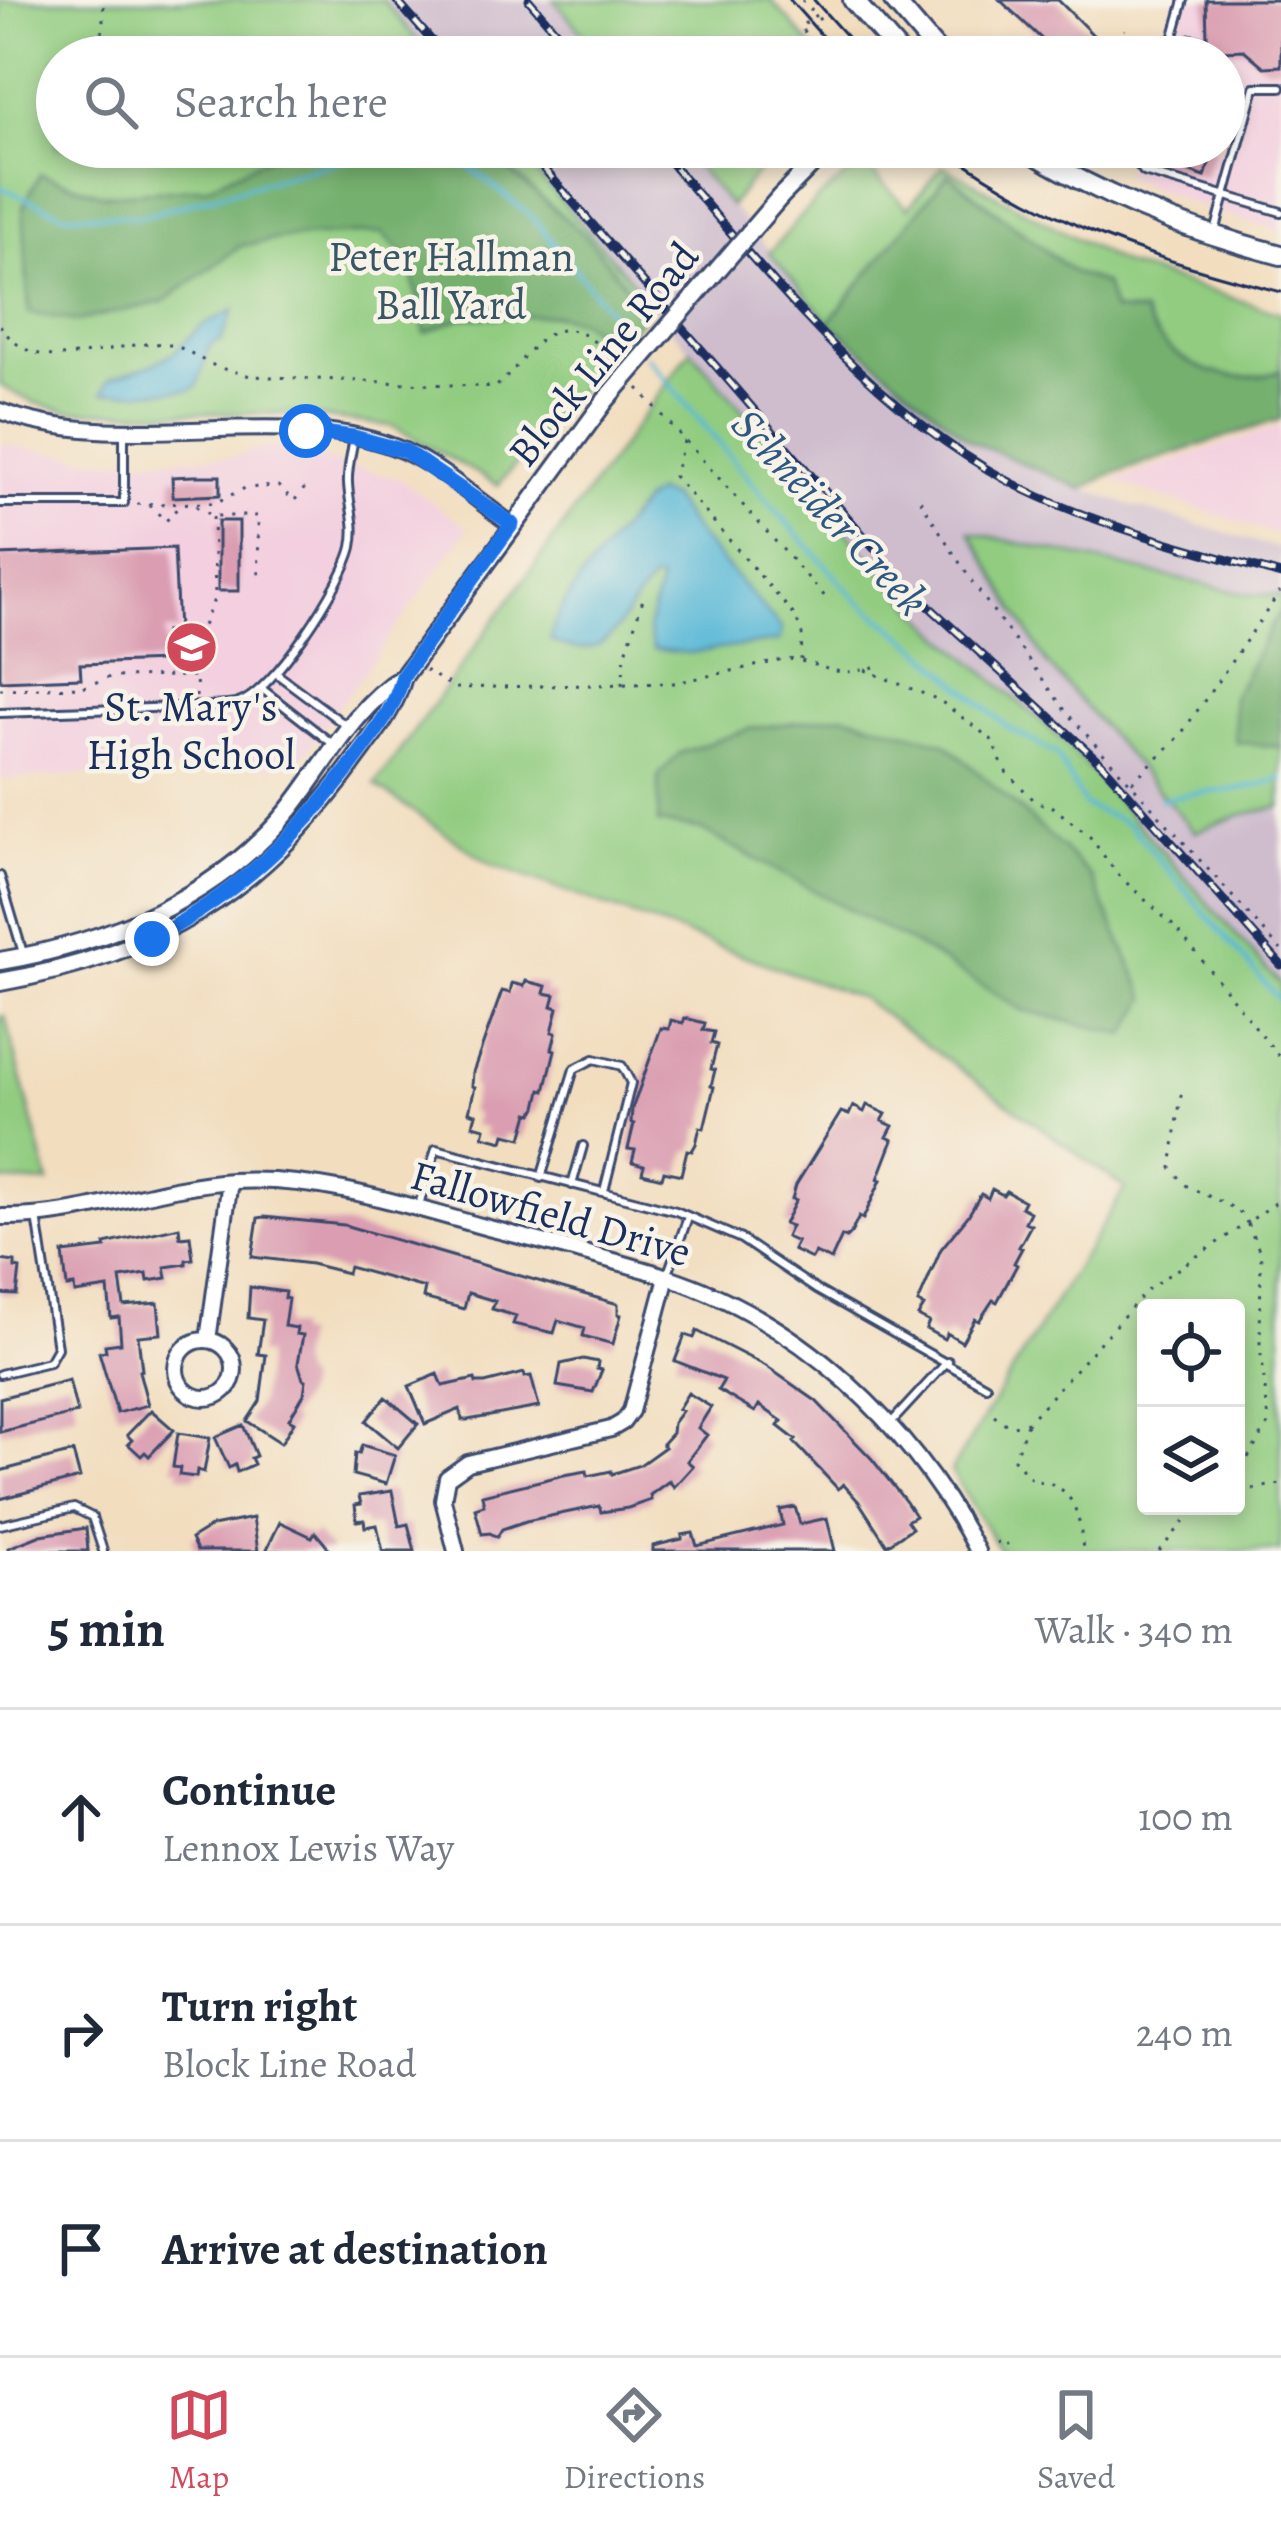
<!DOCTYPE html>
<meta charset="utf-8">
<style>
:root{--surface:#fff;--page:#f6f6f7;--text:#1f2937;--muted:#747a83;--line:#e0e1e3;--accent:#d1495b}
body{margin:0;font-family:Alegreya,serif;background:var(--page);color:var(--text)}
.controls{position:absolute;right:36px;bottom:36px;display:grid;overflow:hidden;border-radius:12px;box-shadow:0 6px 18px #0003}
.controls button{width:108px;height:108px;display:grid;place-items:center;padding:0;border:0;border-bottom:3px solid var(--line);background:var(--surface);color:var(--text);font:60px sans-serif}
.stop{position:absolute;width:36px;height:36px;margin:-27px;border:9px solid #1a73e8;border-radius:50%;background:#fff}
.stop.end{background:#1a73e8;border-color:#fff;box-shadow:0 3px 12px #0008}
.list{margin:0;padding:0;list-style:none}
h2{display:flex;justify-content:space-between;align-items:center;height:156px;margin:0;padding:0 48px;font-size:51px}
h2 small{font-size:39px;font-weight:400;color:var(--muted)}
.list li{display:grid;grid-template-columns:78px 1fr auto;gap:36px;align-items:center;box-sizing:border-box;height:216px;padding:0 48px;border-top:3px solid var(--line)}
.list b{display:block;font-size:45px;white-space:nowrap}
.list p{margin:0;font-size:39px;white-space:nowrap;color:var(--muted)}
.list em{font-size:39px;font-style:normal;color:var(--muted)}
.icon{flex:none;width:66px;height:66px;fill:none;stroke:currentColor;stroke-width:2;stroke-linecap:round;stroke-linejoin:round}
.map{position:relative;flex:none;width:1281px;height:1551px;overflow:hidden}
.search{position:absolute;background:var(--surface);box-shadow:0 6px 18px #0003;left:36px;right:36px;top:36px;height:132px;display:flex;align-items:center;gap:30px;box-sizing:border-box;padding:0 42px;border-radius:66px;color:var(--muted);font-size:45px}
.sheet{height:804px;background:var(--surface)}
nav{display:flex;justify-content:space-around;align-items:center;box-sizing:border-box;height:168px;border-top:3px solid var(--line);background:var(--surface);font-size:33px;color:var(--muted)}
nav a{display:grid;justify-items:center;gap:6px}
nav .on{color:var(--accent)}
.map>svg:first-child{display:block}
.built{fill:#f3cfdf}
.industrial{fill:#cfbdce}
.green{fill:#91cc80;stroke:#567e6f;stroke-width:3;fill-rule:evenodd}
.forest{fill:#74b06e;stroke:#487066;stroke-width:3}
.water{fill:#59b8d7;stroke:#3a749a;stroke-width:3}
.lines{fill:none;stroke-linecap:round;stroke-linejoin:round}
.stream{stroke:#59b8d7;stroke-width:4.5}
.building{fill:#da9db1}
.service-casing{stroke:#3b496c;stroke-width:12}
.minor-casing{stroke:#3b496c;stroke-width:20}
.tertiary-casing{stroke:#3b496c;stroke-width:22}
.secondary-casing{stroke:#3b496c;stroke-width:24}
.path{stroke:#3b496c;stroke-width:3;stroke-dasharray:3 9;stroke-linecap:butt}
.service{stroke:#fff;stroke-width:6}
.minor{stroke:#fff;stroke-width:14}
.tertiary{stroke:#fff;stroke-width:16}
.secondary{stroke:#fff;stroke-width:18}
.tram{stroke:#1b2f5e;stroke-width:3}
.rail-casing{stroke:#1b2f5e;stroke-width:9}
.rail{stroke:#f7f3e8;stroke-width:4.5;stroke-dasharray:14;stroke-linecap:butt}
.tertiary-bridge-casing{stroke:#3b496c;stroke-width:22;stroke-linecap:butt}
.tertiary-bridge{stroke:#fff;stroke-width:16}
.route{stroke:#1a73e8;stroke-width:15}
.labels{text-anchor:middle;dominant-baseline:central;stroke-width:9;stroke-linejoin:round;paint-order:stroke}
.park-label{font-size:42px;fill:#385666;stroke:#f7f3e8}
.street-label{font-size:42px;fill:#1b2f5e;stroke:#f7f3e8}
.poi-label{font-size:42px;fill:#1b2f5e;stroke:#f7f3e8}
.water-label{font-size:45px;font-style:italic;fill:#2e5882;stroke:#f7f3e8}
</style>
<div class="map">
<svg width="1281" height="1551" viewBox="0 0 1281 1551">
<rect width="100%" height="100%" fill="#f7f3e8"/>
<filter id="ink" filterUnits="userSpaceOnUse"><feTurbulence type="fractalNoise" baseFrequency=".00833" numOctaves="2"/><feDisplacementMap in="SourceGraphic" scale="24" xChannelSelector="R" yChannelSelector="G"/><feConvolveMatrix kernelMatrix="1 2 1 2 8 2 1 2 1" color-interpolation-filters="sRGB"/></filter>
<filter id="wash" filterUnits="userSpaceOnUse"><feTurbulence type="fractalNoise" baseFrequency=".004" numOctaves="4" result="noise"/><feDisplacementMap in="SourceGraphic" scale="48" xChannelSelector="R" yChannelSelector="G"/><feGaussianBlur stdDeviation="2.7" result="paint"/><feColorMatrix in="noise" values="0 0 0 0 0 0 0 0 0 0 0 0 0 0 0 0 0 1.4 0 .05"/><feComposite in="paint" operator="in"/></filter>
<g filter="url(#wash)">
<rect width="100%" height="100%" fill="#f2ddbe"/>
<path class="built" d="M1174 0H1281V231L1202 208 1124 175 1132 147H1224V57H1158Z
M1281 425V536L1113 481Z
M0 444 103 460 233 457 269 446 400 479 468 528 297 765 0 779Z"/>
<path class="industrial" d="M383 0H554L603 57H432Z
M514 147H680L849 342 970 441 1052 477 1126 504 1281 549V596L1246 594 972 532 1240 815 1281 807V985L1065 742 936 630 872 561Z"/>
<path class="green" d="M0 0H383L432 57H57V147H514L652 304 615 342 618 345 498 485 392 426 292 414 67 411 32 402 0 385Z
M554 0H771L821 57H603Z
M680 147H778L730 206Z
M863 163 908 208 943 166 1125 265 1281 313V371C1229 389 1166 364 1143 313L1113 311 1104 284 1074 273 949 174 829 322 769 253 815 201Z
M691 350 872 561 936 630 1065 742 1281 985V1551H1000L951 1471 1125 1188 861 998 490 864 375 785ZM681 753 1015 808 1091 877 1022 1010 919 947 700 829 659 823 660 775ZM1146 1308H1236V1506H1146Z
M970 532 1246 594 1281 596V609L1270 627 1236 742 1281 747V807L1240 815 1195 832 1045 661Z
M5 1016 49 1183 0 1181V1017Z"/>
<path class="forest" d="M289 147H482L586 236 648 313 618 345 580 321 556 315 461 318 425 333 409 260 383 233H372L283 238 241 246 163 302 76 321 29 313 23 207 40 174 104 195 207 187Z
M948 174 1074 273 1105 284 1113 311 1143 313C1166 364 1229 389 1281 371V419L1109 475 1083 489 970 441 829 322Z
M1281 609V747L1236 742 1233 697Z
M844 715 945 743 1063 848 1091 877 1147 999 1126 1035 1022 1010 919 947 700 829 658 823 659 775 680 753 749 729Z"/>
<path class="water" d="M234 310 221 340 210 345 197 386 189 390 103 393 109 379 154 364 174 352 202 326Z
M656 493 671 498 697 534 782 629 779 641 689 653 653 649 648 630 660 581 653 579C618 615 613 669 551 641 550 605 620 533 643 502Z"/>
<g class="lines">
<path class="stream" d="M444 147 531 216 640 348
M0 187 63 214 142 216 379 150 402 147
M647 357 764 497 856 599 917 646 1007 727 1056 754 1085 806 1129 824 1281 1002
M1161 800C1200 788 1244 795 1281 778"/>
</g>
<g id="blocks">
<path class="building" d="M1000 0H1058L1103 45 1091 57H1054L1043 46 1046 43Z
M1206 0H1281V66L1264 67 1244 50 1219 51 1217 57H1182L1189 34 1207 38Z
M1156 147H1214L1205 177 1153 159Z
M194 476H220V495L173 497 172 477Z
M218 521H239V591H218Z
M174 548 178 631H165L166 661 80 664 81 678 0 681V555Z
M526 981 546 986 544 993 555 995 552 1006 558 1008 552 1032 556 1033 552 1049 555 1050 545 1091 541 1090 537 1107 533 1114 529 1113 522 1138 505 1134 503 1141 483 1136 485 1128 473 1125 476 1114 469 1112 475 1087 472 1086 473 1072 502 991 510 993 512 983 524 986Z
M685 1018 705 1023 703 1030 714 1032 711 1043 717 1045 711 1069 715 1070 711 1086 714 1087 704 1128 700 1127 696 1144 692 1151 687 1150 681 1175 664 1171 662 1178 642 1173 644 1165 632 1162 635 1150 628 1149 634 1124 631 1123 632 1109 661 1028 669 1029 671 1020 683 1023Z
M867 1105 886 1114 882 1121 893 1126 887 1137 893 1140 878 1179 881 1180 863 1219 859 1217 851 1233 846 1238 842 1236 831 1260 815 1253 812 1259 793 1250 797 1242 786 1237 791 1226 784 1224 796 1200 792 1199 796 1185 841 1112 849 1115 853 1106 864 1112Z
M992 1189 1003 1195 1006 1191 1024 1201 1021 1207 1030 1212 1025 1222 1031 1225 1019 1247 1022 1248 1014 1263 1017 1265 997 1302 993 1300 979 1321 975 1319 962 1342 947 1333 944 1339 926 1329 929 1322 918 1316 924 1306 918 1303 941 1249 968 1216 981 1194 988 1198Z
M264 1217 344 1225 618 1304V1314L621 1315 613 1344 583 1336 585 1328 558 1320 554 1333 513 1324 516 1316 492 1309 495 1301 468 1293 464 1309 423 1298 425 1288 349 1267 347 1273 311 1264 252 1257 258 1218Z
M179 1227 180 1237 190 1236 193 1259 186 1260V1264L165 1267 167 1278 148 1281 147 1274 120 1278 124 1306 158 1303 161 1334 138 1336 142 1370 139 1371 148 1405 117 1413 99 1352 106 1351 105 1345 121 1343 119 1317 111 1318 108 1288 75 1293 74 1286 67 1287 63 1253 106 1248 105 1244Z
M0 1260 15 1262V1268L20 1269 17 1295 0 1294Z
M250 1287 285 1292 284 1298 288 1299 284 1326 297 1328 296 1334 303 1335 298 1363 303 1379 306 1380 304 1394 289 1419 294 1422 281 1443 247 1421 260 1401 266 1355 258 1354 263 1320 248 1318Z
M697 1331 766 1366 816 1401 872 1459 906 1502 915 1516 907 1521 912 1528 887 1545 859 1502 843 1484 838 1489 794 1442 796 1440 778 1426 782 1421 759 1405 755 1412 718 1390 724 1380 675 1361 685 1335 694 1338Z
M583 1359 598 1362 597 1369 602 1370 593 1392 557 1386 561 1364Z
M524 1373 525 1377 531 1376 539 1407 468 1420H462L460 1409 425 1424 409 1386 438 1374 443 1386 475 1379 476 1383H485Z
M69 1380 77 1413 0 1432V1398Z
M688 1393 711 1407 698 1428 707 1435 687 1461 693 1466 674 1487 669 1481 650 1495 651 1500 628 1508 601 1512 599 1506 526 1521 502 1529 497 1537 490 1533 482 1534 475 1508 484 1505 482 1495 564 1475 587 1471 588 1476 611 1471 612 1474 640 1465 665 1447 662 1444 672 1433 673 1423 682 1411 678 1409Z
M386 1397 418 1424 398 1448 366 1421Z
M151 1410 174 1430 149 1456 145 1452 141 1456 128 1444 132 1440 127 1435Z
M243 1425 256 1456 251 1458 254 1464 237 1472 235 1465 229 1468 215 1437Z
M178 1433 210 1438 204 1472 197 1470 196 1477 179 1475 180 1468 173 1467Z
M362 1445 395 1455 386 1484 353 1475 355 1453 359 1454Z
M73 1452 80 1478 0 1499V1471Z
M392 1491 399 1526 408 1524 415 1551H383L377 1525 365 1527 364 1520 357 1521 355 1505 361 1504 359 1496Z
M795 1507 800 1524 827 1518 835 1551H653V1546L682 1539V1535L693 1533 697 1546 783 1525 780 1510Z
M253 1518 258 1551H197L191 1539 212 1526Z
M280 1522 312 1537 315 1532 331 1551H266Z
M86 1528 88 1551H9L8 1548 41 1535Z"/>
</g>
</g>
<g filter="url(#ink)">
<use href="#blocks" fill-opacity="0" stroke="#3b496c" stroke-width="3"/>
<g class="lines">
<defs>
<path id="service" d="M1168 57 1184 0
M1142 147 1139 166 1144 172 1281 212
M1215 232 1255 87H1281
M0 503H124V433
M277 674 348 727
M261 688 334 745
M0 713 210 706C219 705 230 706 238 703 273 693 344 582 352 547 357 523 349 507 348 483 347 469 352 451 354 437
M0 876 23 953
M541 1178 574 1069 594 1059 622 1066 631 1083 604 1191
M572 1185 583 1146
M418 1208 436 1149 676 1211 741 1239 817 1290 986 1386
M667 1276 688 1217
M0 1374 49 1362 57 1348 37 1217
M889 1425 948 1361
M0 1525 74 1508 92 1517 103 1551"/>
<path id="minor" d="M0 411C124 459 287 399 404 451 442 468 478 501 512 525
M0 1217C82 1219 153 1186 232 1181 318 1176 399 1203 481 1226 542 1242 605 1257 665 1276 801 1320 912 1426 977 1551
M176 1369a29 29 0 1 1 58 0a29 29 0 1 1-58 0Z
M208 1340 230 1181
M456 1551 443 1500 447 1478 468 1463 611 1429 623 1422 631 1411 667 1277"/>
<path id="tertiary" d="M780 197 829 147
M0 961C108 943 219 897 290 809 325 765 355 706 403 677
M0 982C156 955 259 893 352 764 373 735 394 711 403 677L605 401"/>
<path id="secondary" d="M853 0 903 57
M893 0 942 57
M1023 147C1103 198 1189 231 1281 255"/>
</defs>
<use href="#service" class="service-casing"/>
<use href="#minor" class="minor-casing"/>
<use href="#tertiary" class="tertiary-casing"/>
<use href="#secondary" class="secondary-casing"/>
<path class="path" d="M802 0 822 22
M816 15 800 27 827 57
M101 57 104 0
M1100 57 1125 30
M95 159V147
M0 325C39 387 115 335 170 345 187 348 198 359 213 365 224 370 238 372 250 376L495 387C523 368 543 311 587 336 597 342 606 356 614 364
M638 388 828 600
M684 441 674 476 795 616 802 634 801 660
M920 500 970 579 1067 713 1281 950
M137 504 215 503 245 488 278 486 294 501 309 483
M149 505 166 521 180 505
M196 506 213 516H258L259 583
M425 670 455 688 675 683 788 659C825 663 831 680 874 667
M865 670 939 700 991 739 1005 771 1037 803 1053 807 1090 837 1117 874 1177 929 1281 1059
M622 685 625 655 644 596
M0 689 83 687 110 677 197 676
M196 697 197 660 203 626 215 597 213 516
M1132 782 1179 737 1280 592
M994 1415 1010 1427 1028 1422 1149 1288 1247 1223 1238 1210 1187 1186 1171 1168 1182 1088
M1027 1424 1014 1459 1033 1481C1074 1481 1080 1516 1083 1551
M1241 1491 1281 1484
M1238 1492 1244 1464 1269 1423 1260 1346 1261 1254 1247 1223 1281 1199
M996 1543 1004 1540 1011 1551
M1159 1551 1198 1506"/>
<use href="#service" class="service"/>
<use href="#minor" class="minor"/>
<use href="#tertiary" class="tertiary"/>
<use href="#secondary" class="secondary"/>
<path class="tram" d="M790 0 822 36
M814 0 865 57
M942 147C1052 227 1151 258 1281 292"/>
<defs>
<path id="rail" d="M396 0 446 57
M529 0 578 57
M525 147 911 590 1103 765 1281 965
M657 147C769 275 879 423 1038 496 1115 531 1199 551 1281 575"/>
</defs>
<use href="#rail" class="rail-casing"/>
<use href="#rail" class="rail"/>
<defs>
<path id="tertiary-bridge" d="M605 401 780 197"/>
</defs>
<use href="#tertiary-bridge" class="tertiary-bridge-casing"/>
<use href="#tertiary-bridge" class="tertiary-bridge"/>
</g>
</g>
<g class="lines" filter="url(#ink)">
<path class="route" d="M152 939C239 892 299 836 358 756 377 730 395 708 403 676L512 524 405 451 354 437 306 431"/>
</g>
<defs>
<symbol id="school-disc" viewBox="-11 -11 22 22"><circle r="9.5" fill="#d1495b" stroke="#f7f3e8"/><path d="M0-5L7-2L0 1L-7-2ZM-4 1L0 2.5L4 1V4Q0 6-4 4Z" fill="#fff"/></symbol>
</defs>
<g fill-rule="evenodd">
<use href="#school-disc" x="162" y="618" width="59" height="59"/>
</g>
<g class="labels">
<g class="park-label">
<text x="451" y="256">Peter Hallman<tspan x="451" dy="48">Ball Yard</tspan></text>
</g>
<g class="street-label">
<text transform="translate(603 354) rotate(-51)">Block Line Road</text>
<text transform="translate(551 1213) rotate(16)">Fallowfield Drive</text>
</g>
<g class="poi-label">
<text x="191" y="706">St. Mary's<tspan x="191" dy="48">High School</tspan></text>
</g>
<g class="water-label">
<text transform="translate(830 512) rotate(47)">Schneider Creek</text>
</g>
</g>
</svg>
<div class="controls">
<button><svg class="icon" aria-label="locate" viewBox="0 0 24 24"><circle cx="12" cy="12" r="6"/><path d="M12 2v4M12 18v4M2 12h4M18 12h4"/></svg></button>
<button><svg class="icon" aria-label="layers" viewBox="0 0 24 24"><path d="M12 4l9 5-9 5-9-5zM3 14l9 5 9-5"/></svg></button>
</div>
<div class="stop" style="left:306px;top:431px"></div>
<div class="stop end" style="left:152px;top:939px"></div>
<div class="search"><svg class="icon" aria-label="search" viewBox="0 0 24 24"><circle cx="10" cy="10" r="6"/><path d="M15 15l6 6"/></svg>Search here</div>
</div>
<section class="sheet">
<h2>5 min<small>Walk · 340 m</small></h2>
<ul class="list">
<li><svg class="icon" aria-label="ahead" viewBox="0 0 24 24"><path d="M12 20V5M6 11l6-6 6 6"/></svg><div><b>Continue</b><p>Lennox Lewis Way</p></div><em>100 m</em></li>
<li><svg class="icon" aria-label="right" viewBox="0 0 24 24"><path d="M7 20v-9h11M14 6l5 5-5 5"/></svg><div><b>Turn right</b><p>Block Line Road</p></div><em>240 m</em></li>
<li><svg class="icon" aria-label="arrive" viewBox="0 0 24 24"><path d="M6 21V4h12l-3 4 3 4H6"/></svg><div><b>Arrive at destination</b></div></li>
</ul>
</section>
<nav>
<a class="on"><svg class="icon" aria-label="map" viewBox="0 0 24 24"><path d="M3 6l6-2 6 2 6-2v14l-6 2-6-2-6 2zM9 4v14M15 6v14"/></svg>Map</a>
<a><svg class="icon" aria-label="directions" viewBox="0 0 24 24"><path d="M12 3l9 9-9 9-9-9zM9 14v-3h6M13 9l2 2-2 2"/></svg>Directions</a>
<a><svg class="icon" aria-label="saved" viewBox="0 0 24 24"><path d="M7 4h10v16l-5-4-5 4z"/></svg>Saved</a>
</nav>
